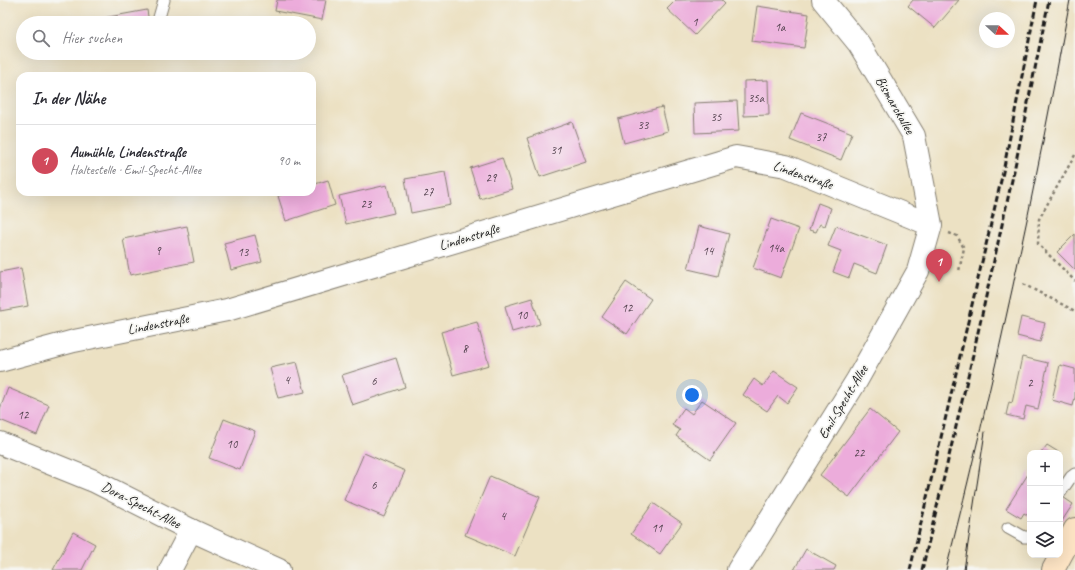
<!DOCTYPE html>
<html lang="de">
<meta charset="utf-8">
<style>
:root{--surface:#fff;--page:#f2f2f3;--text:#2b2b33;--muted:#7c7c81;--line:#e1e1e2;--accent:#d1495b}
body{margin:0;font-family:Caveat,sans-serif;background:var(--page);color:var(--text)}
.controls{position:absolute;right:12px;bottom:12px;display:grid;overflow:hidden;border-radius:8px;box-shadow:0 4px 16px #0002}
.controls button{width:36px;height:36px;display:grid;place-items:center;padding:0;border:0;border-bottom:1px solid var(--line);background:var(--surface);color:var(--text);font:20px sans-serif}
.compass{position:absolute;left:979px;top:12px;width:36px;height:36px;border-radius:50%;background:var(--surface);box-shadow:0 4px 16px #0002;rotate:111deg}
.you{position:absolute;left:692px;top:395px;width:14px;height:14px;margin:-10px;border:3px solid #fff;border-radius:50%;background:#1a73e8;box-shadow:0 0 0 6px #1a73e833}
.badge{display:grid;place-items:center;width:26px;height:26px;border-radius:50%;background:var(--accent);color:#fff;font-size:13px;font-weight:700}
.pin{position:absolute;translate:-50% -33px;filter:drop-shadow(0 1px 2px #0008)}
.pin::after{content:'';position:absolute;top:21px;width:14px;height:12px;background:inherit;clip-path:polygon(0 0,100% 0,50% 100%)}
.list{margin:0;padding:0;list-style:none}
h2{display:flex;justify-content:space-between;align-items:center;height:52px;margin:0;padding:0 16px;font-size:17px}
h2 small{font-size:13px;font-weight:400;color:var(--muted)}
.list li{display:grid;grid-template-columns:26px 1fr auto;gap:12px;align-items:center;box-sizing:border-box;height:72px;padding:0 16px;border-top:1px solid var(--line)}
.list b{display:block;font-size:15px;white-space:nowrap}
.list p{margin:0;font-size:13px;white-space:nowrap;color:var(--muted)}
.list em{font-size:13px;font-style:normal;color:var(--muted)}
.icon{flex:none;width:22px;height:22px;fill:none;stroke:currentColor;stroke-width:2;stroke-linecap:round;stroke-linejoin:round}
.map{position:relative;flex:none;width:1075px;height:570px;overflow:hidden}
.search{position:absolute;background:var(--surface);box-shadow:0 4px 16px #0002;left:16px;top:16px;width:300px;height:44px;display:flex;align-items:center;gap:10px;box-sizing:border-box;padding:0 14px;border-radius:22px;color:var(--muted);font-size:15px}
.panel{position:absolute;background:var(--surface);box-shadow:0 4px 16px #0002;left:16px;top:72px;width:300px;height:124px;border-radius:12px}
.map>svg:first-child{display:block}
.building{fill:#ecacdb}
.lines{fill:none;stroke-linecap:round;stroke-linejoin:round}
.service-casing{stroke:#847e70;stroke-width:13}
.minor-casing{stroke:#847e70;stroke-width:24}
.tertiary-casing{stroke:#847e70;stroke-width:24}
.secondary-casing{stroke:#847e70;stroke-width:24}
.path{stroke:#847e70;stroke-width:2.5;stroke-dasharray:3 3;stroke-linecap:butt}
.service{stroke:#fff;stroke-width:11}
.minor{stroke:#fff;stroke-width:22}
.tertiary{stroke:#fff;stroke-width:22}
.secondary{stroke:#fee5c5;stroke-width:22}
.tram{stroke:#1c1c1c;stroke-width:1}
.rail{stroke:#1c1c1c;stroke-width:3;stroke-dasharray:6 3;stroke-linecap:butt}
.labels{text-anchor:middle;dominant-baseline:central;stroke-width:3.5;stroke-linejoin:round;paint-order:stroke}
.number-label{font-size:12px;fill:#50404c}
.street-label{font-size:14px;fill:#1c1c1c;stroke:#f6f6f2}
</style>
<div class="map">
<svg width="1075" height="570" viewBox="0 0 1075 570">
<rect width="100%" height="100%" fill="#f6f6f2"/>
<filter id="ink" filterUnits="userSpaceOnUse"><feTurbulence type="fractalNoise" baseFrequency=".025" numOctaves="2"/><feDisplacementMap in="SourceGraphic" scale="8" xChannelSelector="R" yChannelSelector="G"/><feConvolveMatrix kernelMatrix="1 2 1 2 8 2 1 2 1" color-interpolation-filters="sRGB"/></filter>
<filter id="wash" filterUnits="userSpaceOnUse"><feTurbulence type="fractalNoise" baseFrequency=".012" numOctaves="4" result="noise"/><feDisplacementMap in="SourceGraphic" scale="16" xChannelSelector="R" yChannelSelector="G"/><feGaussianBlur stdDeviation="0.9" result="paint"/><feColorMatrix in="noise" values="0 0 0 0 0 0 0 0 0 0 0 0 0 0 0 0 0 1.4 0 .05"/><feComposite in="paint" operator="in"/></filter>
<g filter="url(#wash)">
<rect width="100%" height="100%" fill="#ece1c3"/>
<g id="blocks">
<path class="building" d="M277 0H326L322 20 275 11Z
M676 0H722L725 3 695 35 667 9Z
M913 0H959L935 28 908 6Z
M757 6 809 14 804 48 752 41Z
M147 10 149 23H104L103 18Z
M768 80 769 115 744 116V81Z
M737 101 739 131 695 133 694 103Z
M662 107 668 131 624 143 618 119Z
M801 113 852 133 841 160 790 140Z
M572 122 586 162 540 177 527 138Z
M502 158 512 189 480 199 470 168Z
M445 172 451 205 411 213 405 179Z
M328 180 335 205 286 221 278 196 290 192H312V185Z
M387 185 394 213 346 224 339 196Z
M818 203 831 208 825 226 820 224 816 232 809 230Z
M771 219 799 229 781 278 753 268Z
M187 226 194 262 130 275 123 239Z
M699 226 729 234 718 276 688 269Z
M836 226 887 245 877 273 854 264 849 278 833 272 841 251 828 246Z
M1075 234V270L1057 252Z
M255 235 262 262 231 270 224 243Z
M21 268 28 306 0 311V272Z
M626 282 651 299 627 334 602 317Z
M532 298 540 324 512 332 505 306Z
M1021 317 1045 323 1040 342 1017 336Z
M477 322 489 365 453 375 441 332Z
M1022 357 1048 363 1038 409 1026 406 1023 419 1006 415 1009 402 1012 403Z
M396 358 405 387 352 405 342 375Z
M297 362 305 392 278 398 270 368Z
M1060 365 1075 369V397L1073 406 1052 400Z
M774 371 798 387 787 403 778 396 767 411 743 395 754 379 763 386Z
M8 388 49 405 37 435 0 420V409Z
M702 400 736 423 710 460 676 436 680 430 672 425 684 408 692 414Z
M870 409 898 432 849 497 820 475Z
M224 419 255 431 240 470 209 458Z
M1047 445 1060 453H1041Z
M364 453 405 471 384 517 344 500Z
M1030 471V517L1024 513 1021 518 1006 509Z
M490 476 540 497 515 556 465 535Z
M1060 495 1073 504 1060 524Z
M653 503 682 523 660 554 631 534Z
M73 532 95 544 82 570H53Z
M806 549 836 566 834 570H794Z"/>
</g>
</g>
<g filter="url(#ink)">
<use href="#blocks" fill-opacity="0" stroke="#847e70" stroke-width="1"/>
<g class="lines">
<defs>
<path id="service" d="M158 21 164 0
M1060 493 1071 477 1075 474
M1008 528 1024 537H1030"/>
<path id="minor" d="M0 361 74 341 227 310 736 157 786 166 931 225
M170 570 191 530
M738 570 857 380 918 271 931 225 914 136 859 44 823 0"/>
<path id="tertiary" d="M0 443 94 481 191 530 279 570"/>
<path id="secondary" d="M1053 570 1075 529"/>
</defs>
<use href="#service" class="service-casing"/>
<use href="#minor" class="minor-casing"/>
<use href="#tertiary" class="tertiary-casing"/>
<use href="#secondary" class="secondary-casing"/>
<path class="path" d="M1075 155 1039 219 1038 244 1075 281
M949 233 957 236 964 248 959 271
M1023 284 1075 311"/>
<use href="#service" class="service"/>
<use href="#minor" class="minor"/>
<use href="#tertiary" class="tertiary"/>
<use href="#secondary" class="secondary"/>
<path class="tram" d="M946 570C994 382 1035 191 1070 0
M964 570 985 432"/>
<path class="rail" d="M910 570 1003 172 1037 0
M922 570 972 359 1014 171 1049 0"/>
</g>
</g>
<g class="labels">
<g class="number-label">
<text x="695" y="22">1</text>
<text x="780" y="27">1a</text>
<text x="756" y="98">35a</text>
<text x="716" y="117">35</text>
<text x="643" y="125">33</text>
<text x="821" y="137">37</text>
<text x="556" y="150">31</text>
<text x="491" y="178">29</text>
<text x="428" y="192">27</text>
<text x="366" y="204">23</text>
<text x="776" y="248">14a</text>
<text x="158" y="251">9</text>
<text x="708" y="251">14</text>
<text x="243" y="252">13</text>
<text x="627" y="308">12</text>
<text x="522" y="315">10</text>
<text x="465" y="349">8</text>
<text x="287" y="380">4</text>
<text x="374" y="381">6</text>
<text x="1030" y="383">2</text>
<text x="23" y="415">12</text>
<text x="232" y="444">10</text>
<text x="859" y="453">22</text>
<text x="374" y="485">6</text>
<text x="503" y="516">4</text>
<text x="657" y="528">11</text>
</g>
<g class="street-label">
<text transform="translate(895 105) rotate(60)">Bismarckallee</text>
<text transform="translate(803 175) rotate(19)">Lindenstraße</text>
<text transform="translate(469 237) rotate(-17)">Lindenstraße</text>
<text transform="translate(158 324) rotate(-11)">Lindenstraße</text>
<text transform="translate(843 402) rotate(-59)">Emil-Specht-Allee</text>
<text transform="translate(141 505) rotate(27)">Dora-Specht-Allee</text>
</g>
</g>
</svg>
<div class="controls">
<button>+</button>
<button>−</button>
<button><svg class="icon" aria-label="layers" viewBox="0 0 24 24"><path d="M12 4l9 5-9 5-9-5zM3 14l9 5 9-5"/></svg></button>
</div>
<svg class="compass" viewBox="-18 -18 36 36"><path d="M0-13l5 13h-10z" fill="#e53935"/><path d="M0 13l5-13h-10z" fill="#7c7c81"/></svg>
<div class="you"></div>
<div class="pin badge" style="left:939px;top:282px">1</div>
<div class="search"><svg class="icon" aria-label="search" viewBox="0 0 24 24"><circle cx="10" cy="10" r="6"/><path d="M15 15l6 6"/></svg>Hier suchen</div>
<section class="panel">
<h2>In der Nähe<small></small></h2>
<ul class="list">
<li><span class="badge">1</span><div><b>Aumühle, Lindenstraße</b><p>Haltestelle · Emil-Specht-Allee</p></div><em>90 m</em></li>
</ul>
</section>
</div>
